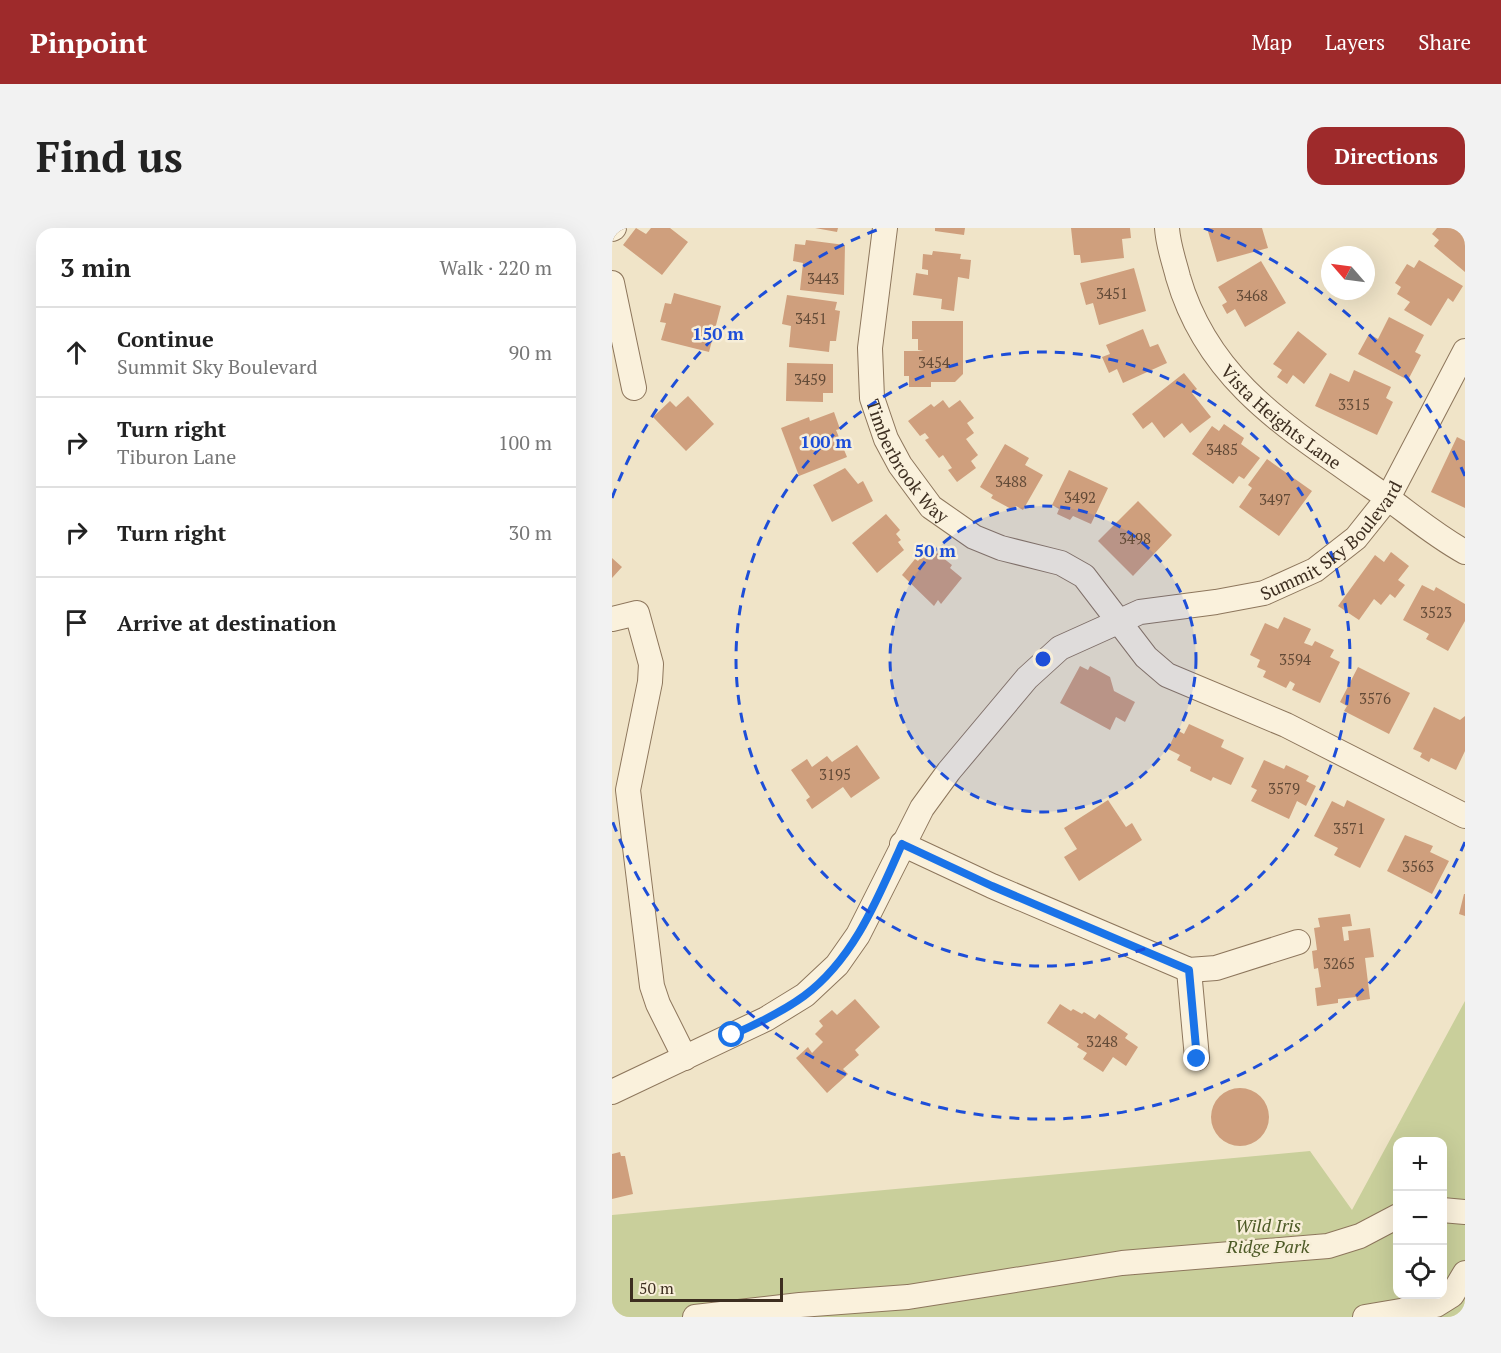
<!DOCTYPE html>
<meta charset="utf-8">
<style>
body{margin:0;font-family:"PT Serif",serif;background:#f2f2f2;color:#222}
.controls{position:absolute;right:18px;bottom:18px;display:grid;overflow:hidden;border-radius:12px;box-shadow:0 6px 24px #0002}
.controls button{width:54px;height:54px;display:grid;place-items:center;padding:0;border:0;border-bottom:2px solid #e0e0e0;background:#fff;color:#222;font:30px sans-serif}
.compass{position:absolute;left:709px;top:18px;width:54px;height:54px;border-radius:50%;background:#fff;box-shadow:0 6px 24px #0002;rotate:298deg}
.scale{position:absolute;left:18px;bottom:15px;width:153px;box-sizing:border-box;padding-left:6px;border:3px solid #3d2e20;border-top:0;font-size:16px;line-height:21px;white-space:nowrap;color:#3d2e20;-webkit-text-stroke:4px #f7eed8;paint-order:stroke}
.stop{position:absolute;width:18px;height:18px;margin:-14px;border:4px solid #1a73e8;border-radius:50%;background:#fff}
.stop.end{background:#1a73e8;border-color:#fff;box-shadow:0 2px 6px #0008}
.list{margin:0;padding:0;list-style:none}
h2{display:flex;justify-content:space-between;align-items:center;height:78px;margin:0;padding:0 24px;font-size:26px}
h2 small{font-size:20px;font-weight:400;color:#767676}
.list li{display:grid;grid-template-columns:39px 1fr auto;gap:18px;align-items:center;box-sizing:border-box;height:90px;padding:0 24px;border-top:2px solid #e0e0e0}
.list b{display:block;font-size:22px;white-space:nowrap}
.list p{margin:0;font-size:20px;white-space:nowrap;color:#767676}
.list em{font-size:20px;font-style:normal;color:#767676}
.icon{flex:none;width:33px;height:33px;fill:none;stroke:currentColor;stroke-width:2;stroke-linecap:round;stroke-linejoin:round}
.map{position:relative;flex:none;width:853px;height:1089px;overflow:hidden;border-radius:18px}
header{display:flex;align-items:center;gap:36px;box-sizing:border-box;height:84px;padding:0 30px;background:#9e2a2b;color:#fff}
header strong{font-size:28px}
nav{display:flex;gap:33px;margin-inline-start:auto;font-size:21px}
.intro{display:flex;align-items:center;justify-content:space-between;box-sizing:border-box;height:144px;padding:0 36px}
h1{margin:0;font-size:42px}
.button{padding:15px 27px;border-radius:18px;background:#9e2a2b;color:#fff;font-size:21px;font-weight:700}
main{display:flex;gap:36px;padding:0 36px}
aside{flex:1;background:#fff;border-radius:18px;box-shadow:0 6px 24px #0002}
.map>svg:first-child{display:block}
</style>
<header>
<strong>Pinpoint</strong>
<nav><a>Map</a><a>Layers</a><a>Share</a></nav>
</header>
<div class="intro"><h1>Find us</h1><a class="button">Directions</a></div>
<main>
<aside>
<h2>3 min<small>Walk · 220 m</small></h2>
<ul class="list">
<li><svg class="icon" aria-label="ahead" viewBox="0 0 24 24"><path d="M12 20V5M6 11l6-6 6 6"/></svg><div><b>Continue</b><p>Summit Sky Boulevard</p></div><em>90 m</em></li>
<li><svg class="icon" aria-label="right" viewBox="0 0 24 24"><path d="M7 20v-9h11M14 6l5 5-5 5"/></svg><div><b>Turn right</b><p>Tiburon Lane</p></div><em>100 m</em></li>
<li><svg class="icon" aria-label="right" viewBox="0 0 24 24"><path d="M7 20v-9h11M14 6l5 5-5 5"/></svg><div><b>Turn right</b></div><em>30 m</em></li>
<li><svg class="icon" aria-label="arrive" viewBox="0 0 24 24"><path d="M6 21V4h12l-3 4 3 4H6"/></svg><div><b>Arrive at destination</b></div></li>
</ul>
</aside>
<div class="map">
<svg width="853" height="1089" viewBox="0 0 853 1089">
<rect width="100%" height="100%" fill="#f0e4c8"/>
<path fill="#c9cf9b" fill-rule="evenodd" d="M 853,773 L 853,1089 L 0,1089 L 0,987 L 698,923 L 740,982 ZM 786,914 L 830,914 L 830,1066 L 786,1066 Z"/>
<path fill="#cf9f7d" d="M 24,0 L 34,6 L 39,0 L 58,0 L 76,14 L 50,47 L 11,17 Z
M 203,0 L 226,0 L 225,4 Z
M 323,0 L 353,0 L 352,7 L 323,3 Z
M 459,0 L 518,0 L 519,10 L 510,11 L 512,30 L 469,35 L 468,27 L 462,27 Z
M 595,0 L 650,0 L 656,20 L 605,34 Z
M 825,0 L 853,0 L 853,44 L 822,18 L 827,12 L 820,6 Z
M 194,12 L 233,17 L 232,67 L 188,62 L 191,35 L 181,33 L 183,16 L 193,17 Z
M 321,23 L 349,26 L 348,31 L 359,32 L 357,51 L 346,49 L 342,83 L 329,81 L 330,71 L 301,67 L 304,45 L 316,47 L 316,42 L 310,41 L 311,26 L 320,27 Z
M 807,32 L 851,58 L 841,74 L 836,70 L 819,98 L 792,82 L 798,74 L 785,66 L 789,59 L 783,55 L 795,36 L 802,40 Z
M 649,33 L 674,75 L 633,99 L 623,81 L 615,86 L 610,77 L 615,74 L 606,59 Z
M 522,40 L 534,83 L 487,97 L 481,75 L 474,77 L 468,55 Z
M 62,65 L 109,78 L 97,124 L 49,112 L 54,95 L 48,94 L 53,75 L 59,76 Z
M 175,67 L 225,74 L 223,82 L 228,83 L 224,113 L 218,113 L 217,124 L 177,119 L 179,98 L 170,96 Z
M 777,89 L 812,107 L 803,124 L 809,127 L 796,152 L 746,126 L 757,106 L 766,111 Z
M 300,93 L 351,93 L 351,146 L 343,154 L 319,154 L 319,159 L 297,159 L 297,148 L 292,148 L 292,123 L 312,123 L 306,122 L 306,111 L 300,111 Z
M 531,101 L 538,119 L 546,116 L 555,135 L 511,155 L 505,141 L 497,145 L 490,129 L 498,126 L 494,117 Z
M 686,103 L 715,126 L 692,156 L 681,147 L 675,156 L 665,149 L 670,142 L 661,136 Z
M 175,135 L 221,136 L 221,165 L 211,165 L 211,174 L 174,173 Z
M 742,142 L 779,159 L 774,170 L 781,174 L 765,207 L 703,178 L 718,145 L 737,154 Z
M 572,145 L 585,161 L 580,165 L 599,189 L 578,205 L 570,195 L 552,210 L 540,194 L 531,201 L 520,186 Z
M 76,168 L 102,196 L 74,223 L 41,189 L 58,173 L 64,179 Z
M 331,172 L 337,180 L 348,172 L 362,190 L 355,195 L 362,205 L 354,211 L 366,227 L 359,233 L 364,240 L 345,254 L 336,242 L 340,240 L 331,227 L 327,230 L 313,212 L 317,210 L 313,205 L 308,208 L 296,193 L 319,176 L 322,179 Z
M 222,184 L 228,201 L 224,202 L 235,229 L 187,248 L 169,200 L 197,189 L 198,193 Z
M 612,196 L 632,210 L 629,216 L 648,230 L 632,251 L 627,248 L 621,256 L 580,226 L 600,198 L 607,203 Z
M 845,209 L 853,213 L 853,280 L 819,264 Z
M 393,216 L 417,230 L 413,237 L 431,247 L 411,282 L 404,278 L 401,282 L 379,270 L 381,267 L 368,259 Z
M 655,231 L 700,263 L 667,308 L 627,279 L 640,260 L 636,257 Z
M 233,240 L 246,256 L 251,253 L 261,273 L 220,294 L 201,257 Z
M 457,242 L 496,260 L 479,296 L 461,288 L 458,292 L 445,286 L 447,281 L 440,277 Z
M 526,273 L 560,307 L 521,348 L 486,313 Z
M 274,286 L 288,302 L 284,306 L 289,312 L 286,314 L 292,322 L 265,345 L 240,315 Z
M 779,324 L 797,338 L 786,352 L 793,357 L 783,370 L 778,366 L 769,377 L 762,371 L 747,392 L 726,378 L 763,327 L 772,334 Z
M 312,325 L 320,332 L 325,325 L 340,337 L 338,340 L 350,350 L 329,376 L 326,372 L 322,378 L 290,347 L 303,331 L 306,333 Z
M 0,330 L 10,339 L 0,350 Z
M 810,357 L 822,363 L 824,359 L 853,376 L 853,393 L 836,423 L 814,411 L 817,406 L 791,392 Z
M 672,389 L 699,401 L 692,415 L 700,418 L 703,413 L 722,422 L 718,429 L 728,434 L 708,475 L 680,462 L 683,456 L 678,453 L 674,460 L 651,449 L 654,443 L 645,439 L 648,432 L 638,427 L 653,395 L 666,401 Z
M 468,438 L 476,442 L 478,438 L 498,449 L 502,463 L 523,474 L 513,494 L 504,489 L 498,502 L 448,475 Z
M 746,439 L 798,465 L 777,506 L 732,483 L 735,478 L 728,474 Z
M 822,479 L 848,492 L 853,488 L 853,523 L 844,542 L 819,530 L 817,534 L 808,529 L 810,525 L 801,521 Z
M 577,496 L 612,512 L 609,519 L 632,530 L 619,557 L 601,549 L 599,553 L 578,543 L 579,539 L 565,532 L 568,527 L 556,521 L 565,502 L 572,506 Z
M 245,517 L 268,550 L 239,570 L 231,559 L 200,581 L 194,572 L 198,569 L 179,542 L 195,531 L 200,539 L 215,528 L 220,534 Z
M 652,532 L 672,541 L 674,537 L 697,548 L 694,553 L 704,558 L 694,578 L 685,573 L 677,591 L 639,573 L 645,562 L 639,559 Z
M 496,572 L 514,599 L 520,595 L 530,612 L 467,653 L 452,629 L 465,621 L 452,600 Z
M 735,572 L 773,591 L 748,640 L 722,627 L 726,620 L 702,608 L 720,573 L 732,579 Z
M 793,607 L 821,618 L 818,624 L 837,633 L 820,666 L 775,643 Z
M 852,666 L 853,666 L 853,688 L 847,686 Z
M 738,686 L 740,698 L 730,699 L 732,713 L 737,712 L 736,703 L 758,700 L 762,729 L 753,730 L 758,771 L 745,773 L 744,769 L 726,771 L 726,775 L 705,778 L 703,760 L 709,759 L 706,740 L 702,741 L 700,723 L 705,722 L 702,700 L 708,699 L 706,690 Z
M 243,771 L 268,799 L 243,822 L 247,827 L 231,841 L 236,846 L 215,865 L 184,830 L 196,819 L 200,825 L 211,814 L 203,806 L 211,798 L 207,793 L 220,782 L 225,787 Z
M 448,776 L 459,783 L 461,781 L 470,786 L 472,784 L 483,791 L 487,786 L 516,806 L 513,810 L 526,819 L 514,838 L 501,829 L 491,844 L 471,831 L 475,825 L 465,819 L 467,816 L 435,795 Z
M599 889a29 29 0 1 1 58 0a29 29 0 1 1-58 0Z
M 8,924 L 9,928 L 13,928 L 21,966 L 0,971 L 0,926 Z"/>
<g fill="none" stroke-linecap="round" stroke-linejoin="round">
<g stroke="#8d765c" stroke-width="26">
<g id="minor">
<path id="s1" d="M 273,0 L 258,120 L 260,170 L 274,211 L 288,237 L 319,279 L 362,309 L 389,320 L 449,335 L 472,348 L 534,429 L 555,447 L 674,497 L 853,588"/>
<path id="s2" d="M 555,0 C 556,17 562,33 566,49 C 596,153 676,200 760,259 C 791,280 820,306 853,324"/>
<path d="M 0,1 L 2,0"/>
<path d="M 0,55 L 22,160"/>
<path d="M 0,391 L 25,385 L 39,436 L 38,454 L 16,562 L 40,758 L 46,776 L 73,830"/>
<path d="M 290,616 L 380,658 L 577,742 L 604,740 L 686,714"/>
<path d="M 577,742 L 585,830"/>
<path id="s3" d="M 0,864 L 154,791 L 193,767 L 225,737 L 246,707 L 310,580 L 337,543 L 415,450 L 448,420 L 528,384 L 604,374 L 652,365 L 703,342 L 744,310 L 776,270 L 853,123"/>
<path d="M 830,982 L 853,984"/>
<path d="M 83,1089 L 188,1077 L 296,1069 L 510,1035 L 716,1018 L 748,1008 L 786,988"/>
<path d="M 753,1089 L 824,1077 L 840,1067 L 853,1045"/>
</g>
</g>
<use href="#minor" stroke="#faf1dc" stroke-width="24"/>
</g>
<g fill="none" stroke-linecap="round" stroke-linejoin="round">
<path stroke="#1a73e8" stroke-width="8" d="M 120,807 C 145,796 170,784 192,768 C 242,731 266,670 290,616 L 380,658 L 577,742 L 585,831"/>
</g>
<circle cx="431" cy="431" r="153" fill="#1d4ed8" fill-opacity=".12"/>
<g fill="none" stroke="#1d4ed8" stroke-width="3" stroke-dasharray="10 8">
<circle cx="431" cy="431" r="153"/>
<circle cx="431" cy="431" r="307"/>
<path d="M853 614A460 460 0 0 1 0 592M0 270A460 460 0 0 1 270 0M592 0A460 460 0 0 1 853 248"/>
</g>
<g text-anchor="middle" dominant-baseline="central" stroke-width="5" stroke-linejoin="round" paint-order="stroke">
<g font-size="15" fill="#624a37">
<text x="211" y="50">3443</text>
<text x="500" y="65">3451</text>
<text x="640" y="67">3468</text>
<text x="199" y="90">3451</text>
<text x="322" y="134">3454</text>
<text x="198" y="151">3459</text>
<text x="742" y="176">3315</text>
<text x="610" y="221">3485</text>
<text x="399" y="253">3488</text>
<text x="468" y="269">3492</text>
<text x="663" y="271">3497</text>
<text x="523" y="310">3498</text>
<text x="824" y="384">3523</text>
<text x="683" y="431">3594</text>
<text x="763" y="470">3576</text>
<text x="223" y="546">3195</text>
<text x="672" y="560">3579</text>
<text x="737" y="600">3571</text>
<text x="806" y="638">3563</text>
<text x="727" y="735">3265</text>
<text x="490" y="813">3248</text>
</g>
<g font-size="18" fill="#3d2e20" stroke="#f7eed8">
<text stroke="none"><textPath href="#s2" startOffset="228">Vista Heights Lane</textPath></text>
<text stroke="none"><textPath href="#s1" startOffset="244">Timberbrook Way</textPath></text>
<text stroke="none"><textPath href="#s3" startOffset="951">Summit Sky Boulevard</textPath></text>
</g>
<g font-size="18" font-style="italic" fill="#4d5a26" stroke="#f7eed8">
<text x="656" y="997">Wild Iris<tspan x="656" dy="21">Ridge Park</tspan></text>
</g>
</g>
<circle cx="431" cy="431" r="9" fill="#1d4ed8" stroke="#f7eed8" stroke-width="3"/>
<g font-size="18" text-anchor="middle" font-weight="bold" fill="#1d4ed8" stroke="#f7eed8" stroke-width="5" stroke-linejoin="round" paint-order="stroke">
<text x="106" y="112">150 m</text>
<text x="214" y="220">100 m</text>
<text x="323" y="329">50 m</text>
</g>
</svg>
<div class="controls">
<button>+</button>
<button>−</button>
<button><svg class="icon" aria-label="locate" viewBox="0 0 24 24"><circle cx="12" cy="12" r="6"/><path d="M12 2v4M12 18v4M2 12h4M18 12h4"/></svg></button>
</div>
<svg class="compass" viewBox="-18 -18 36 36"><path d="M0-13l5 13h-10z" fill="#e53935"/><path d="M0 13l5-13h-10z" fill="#767676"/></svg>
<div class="scale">50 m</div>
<div class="stop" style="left:120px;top:807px"></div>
<div class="stop end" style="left:585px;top:831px"></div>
</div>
</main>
